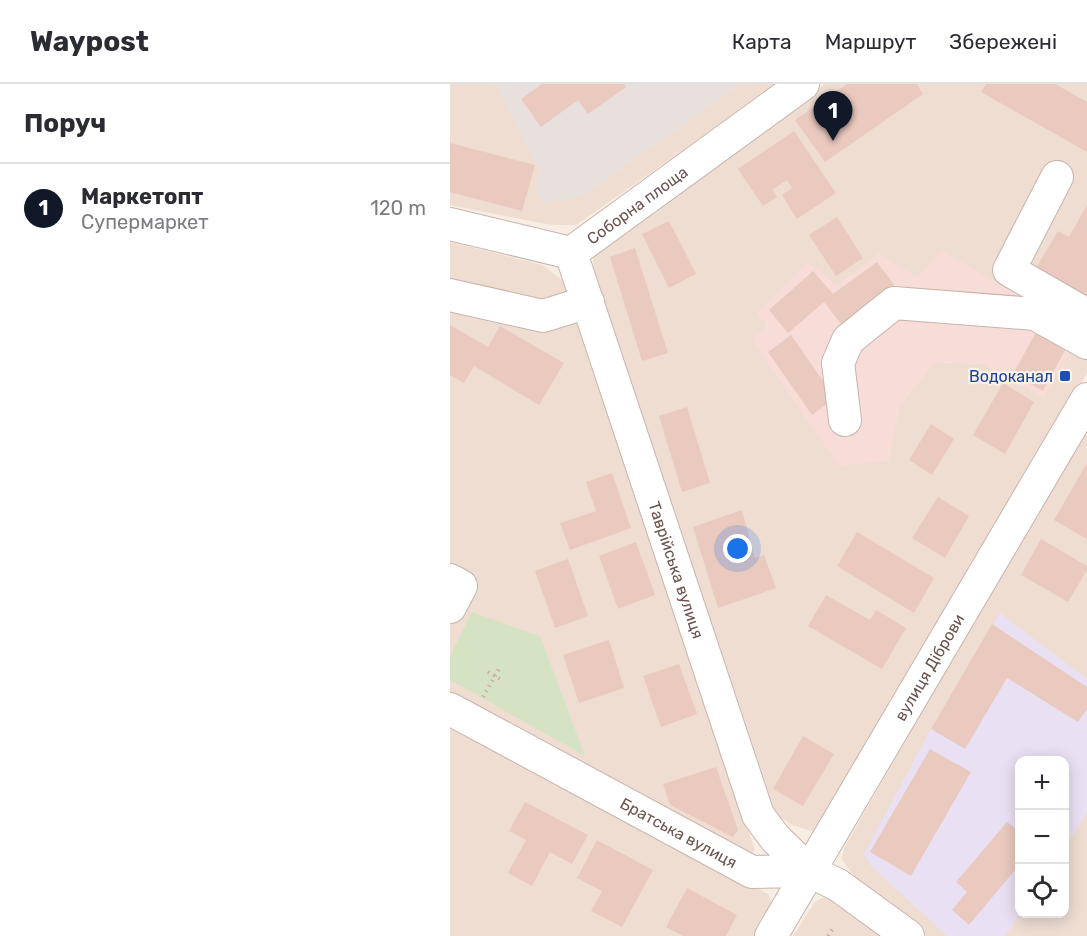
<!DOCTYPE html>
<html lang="uk">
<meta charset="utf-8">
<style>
body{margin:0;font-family:Rubik,sans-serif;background:#f7f7f7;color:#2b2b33}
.controls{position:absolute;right:18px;bottom:18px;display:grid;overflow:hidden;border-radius:12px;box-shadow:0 3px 15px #0003}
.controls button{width:54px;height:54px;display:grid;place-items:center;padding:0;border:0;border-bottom:2px solid #e1e1e2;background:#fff;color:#2b2b33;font:30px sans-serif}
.you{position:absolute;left:288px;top:465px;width:21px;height:21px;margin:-15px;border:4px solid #fff;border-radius:50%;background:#1a73e8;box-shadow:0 0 0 9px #1a73e833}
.badge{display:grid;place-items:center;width:39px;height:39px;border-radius:50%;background:#111827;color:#fff;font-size:20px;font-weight:700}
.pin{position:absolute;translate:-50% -50px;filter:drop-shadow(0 2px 3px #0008)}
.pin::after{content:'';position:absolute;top:32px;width:21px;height:18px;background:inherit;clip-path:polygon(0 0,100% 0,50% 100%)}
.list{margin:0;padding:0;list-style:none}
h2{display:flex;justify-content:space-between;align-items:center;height:78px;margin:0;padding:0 24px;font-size:26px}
h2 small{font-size:20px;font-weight:400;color:#7c7c81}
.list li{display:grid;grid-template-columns:39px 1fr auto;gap:18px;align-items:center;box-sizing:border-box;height:90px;padding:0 24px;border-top:2px solid #e1e1e2}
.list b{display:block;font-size:22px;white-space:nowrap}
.list p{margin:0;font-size:20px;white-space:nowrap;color:#7c7c81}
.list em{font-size:20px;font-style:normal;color:#7c7c81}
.icon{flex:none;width:33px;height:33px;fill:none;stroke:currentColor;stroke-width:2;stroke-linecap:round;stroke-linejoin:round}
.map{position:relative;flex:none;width:637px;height:852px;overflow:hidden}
header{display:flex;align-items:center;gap:36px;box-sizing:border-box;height:84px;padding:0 30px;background:#fff;border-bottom:2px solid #e1e1e2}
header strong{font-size:28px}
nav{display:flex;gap:33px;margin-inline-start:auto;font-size:21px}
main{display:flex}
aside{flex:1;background:#fff}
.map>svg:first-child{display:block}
</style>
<header>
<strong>Waypost</strong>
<nav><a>Карта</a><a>Маршрут</a><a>Збережені</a></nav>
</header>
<main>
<aside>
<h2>Поруч<small></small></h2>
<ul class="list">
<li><span class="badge">1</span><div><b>Маркетопт</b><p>Супермаркет</p></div><em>120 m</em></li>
</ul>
</aside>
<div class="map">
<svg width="637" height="852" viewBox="0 0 637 852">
<rect width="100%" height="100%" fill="#f8ede3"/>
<path fill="#efddd2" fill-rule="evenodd" d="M 0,0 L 46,0 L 90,88 L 85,106 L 132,112 L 290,0 L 328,0 L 126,141 L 101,141 L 0,121 Z
M 375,0 L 637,0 L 637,289 L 372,741 L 362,747 L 342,741 L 321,726 L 146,204 L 143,176 L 151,156 ZM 429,170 L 467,194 L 594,313 L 534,280 L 485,278 L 449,322 L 438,377 L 303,256 L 317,242 L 387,202 Z
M 0,158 L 92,181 L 115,198 L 305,766 L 300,772 L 0,615 Z
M 637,342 L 637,852 L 476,852 L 404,792 L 392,776 L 394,764 ZM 570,676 L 614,676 L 614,830 L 570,830 Z
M 0,643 L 297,798 L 319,811 L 322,823 L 310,852 L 0,852 Z
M 380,813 L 441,852 L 343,852 L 365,818 L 372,814 Z"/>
<path fill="#f7dcd8" d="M 491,166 L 632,248 L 594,313 L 534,280 L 485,278 L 449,322 L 438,377 L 389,382 L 302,256 L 317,242 L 307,229 L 358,178 L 387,202 L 429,170 L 467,194 Z"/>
<path fill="#e8e0dd" d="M 46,0 L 290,0 L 132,112 L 94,119 L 85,106 L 90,88 Z"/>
<path fill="#eae0f4" d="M 550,529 L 637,595 L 637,729 L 615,763 L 614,676 L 570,676 L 570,830 L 555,852 L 497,852 L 421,782 L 414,770 L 481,645 Z"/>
<path fill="#d5e3c4" d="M 22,528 L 90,552 L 135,672 L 0,596 L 0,572 Z"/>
<path fill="#eac9be" d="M 92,0 L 174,0 L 176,3 L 138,30 L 128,16 L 91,43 L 71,15 Z
M 397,0 L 467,0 L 473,10 L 375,78 L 345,36 Z
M 536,0 L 605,0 L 637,18 L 637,68 L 531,8 Z
M 344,47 L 386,109 L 347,135 L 332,111 L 342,104 L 337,96 L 322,106 L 327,113 L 313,122 L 288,85 Z
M 0,59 L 85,81 L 72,127 L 0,108 Z
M 637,121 L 637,213 L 586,184 L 608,147 L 619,153 Z
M 387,133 L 413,174 L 386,192 L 359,151 Z
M 219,137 L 246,190 L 219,204 L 192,150 Z
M 185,164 L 218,269 L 192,277 L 160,173 Z
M 427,178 L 444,201 L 392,241 L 374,218 L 338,249 L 319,226 L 363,187 L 383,210 Z
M 0,241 L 38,263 L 50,242 L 114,279 L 89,321 L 24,282 L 14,299 L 0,291 Z
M 590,241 L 620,257 L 593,307 L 563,290 Z
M 341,251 L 385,314 L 362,331 L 318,268 Z
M 553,299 L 584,318 L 555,370 L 523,351 Z
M 237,323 L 260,399 L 232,408 L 209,332 Z
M 481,340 L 504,355 L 482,391 L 459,376 Z
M 637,379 L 637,455 L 604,436 Z
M 162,389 L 181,444 L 120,466 L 110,439 L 146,427 L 136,398 Z
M 488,413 L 519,432 L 495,474 L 462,454 Z
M 292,426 L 305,474 L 314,471 L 326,504 L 268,524 L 243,443 Z
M 407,448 L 484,494 L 464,529 L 387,482 Z
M 591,455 L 637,482 L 637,486 L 618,518 L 571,491 Z
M 186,458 L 205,511 L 168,525 L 149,472 Z
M 118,475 L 138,532 L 105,544 L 85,487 Z
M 376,511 L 420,536 L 426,526 L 456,544 L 432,585 L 358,542 Z
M 542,540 L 637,603 L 637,625 L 628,638 L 557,594 L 515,665 L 481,645 Z
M 159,556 L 174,604 L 129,619 L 113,571 Z
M 229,580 L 247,630 L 211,643 L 193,592 Z
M 353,652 L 384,670 L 353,722 L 323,705 Z
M 480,665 L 521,688 L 461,792 L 420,768 Z
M 266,683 L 288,746 L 283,753 L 220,721 L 213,700 Z
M 75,718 L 138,751 L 122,780 L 100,768 L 82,802 L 58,789 L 76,756 L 59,747 Z
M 557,738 L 570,748 L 570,780 L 519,841 L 502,826 L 517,808 L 506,798 Z
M 147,756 L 203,786 L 172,843 L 141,827 L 152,807 L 127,794 Z
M 237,804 L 287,831 L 276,852 L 233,852 L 216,843 Z"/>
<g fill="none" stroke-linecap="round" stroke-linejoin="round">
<g stroke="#c7b4ac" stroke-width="34">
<g id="minor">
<path d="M 607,93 L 559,186 L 637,231"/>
<path id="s1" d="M 0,140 L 121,169 L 353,0"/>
<path id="s2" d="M 121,169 L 308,731 L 325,754 L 359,787"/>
<path d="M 0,211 L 93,232 L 138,218"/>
<path d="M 395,336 L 388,279 L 398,256 L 444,219 L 585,230 L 637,259"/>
<path d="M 0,496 L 11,502 L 0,523"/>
<path id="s3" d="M 0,625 L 302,788 L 359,787 L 388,801 L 458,852"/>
<path id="s4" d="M 321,852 L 637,315"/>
</g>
</g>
<path stroke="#ceaca2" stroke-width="4" stroke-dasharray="1.5 4.5" stroke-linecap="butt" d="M 38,588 L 52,596
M 33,613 L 50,583
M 378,852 L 383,844"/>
<use href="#minor" stroke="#fff" stroke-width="32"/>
</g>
<rect fill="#1a4fb4" stroke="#fcf1e8" stroke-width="2" x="609" y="286" width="12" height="12" rx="3"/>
<g text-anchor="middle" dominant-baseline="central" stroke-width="4.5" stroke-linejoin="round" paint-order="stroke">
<g font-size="16" fill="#6c534d" stroke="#fcf1e8">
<text stroke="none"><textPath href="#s1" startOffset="206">Соборна площа</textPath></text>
<text stroke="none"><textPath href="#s2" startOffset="334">Таврійська вулиця</textPath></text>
<text stroke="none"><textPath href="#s4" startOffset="312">вулиця Діброви</textPath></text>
<text stroke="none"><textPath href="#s3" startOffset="260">Братська вулиця</textPath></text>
</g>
<g font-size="16" fill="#164399" stroke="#fcf1e8" text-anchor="end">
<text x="603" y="292">Водоканал</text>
</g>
</g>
</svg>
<div class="controls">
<button>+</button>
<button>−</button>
<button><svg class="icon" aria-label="locate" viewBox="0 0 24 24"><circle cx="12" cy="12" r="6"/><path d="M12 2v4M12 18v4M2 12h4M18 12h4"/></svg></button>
</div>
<div class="you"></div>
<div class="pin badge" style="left:383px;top:57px">1</div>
</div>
</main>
